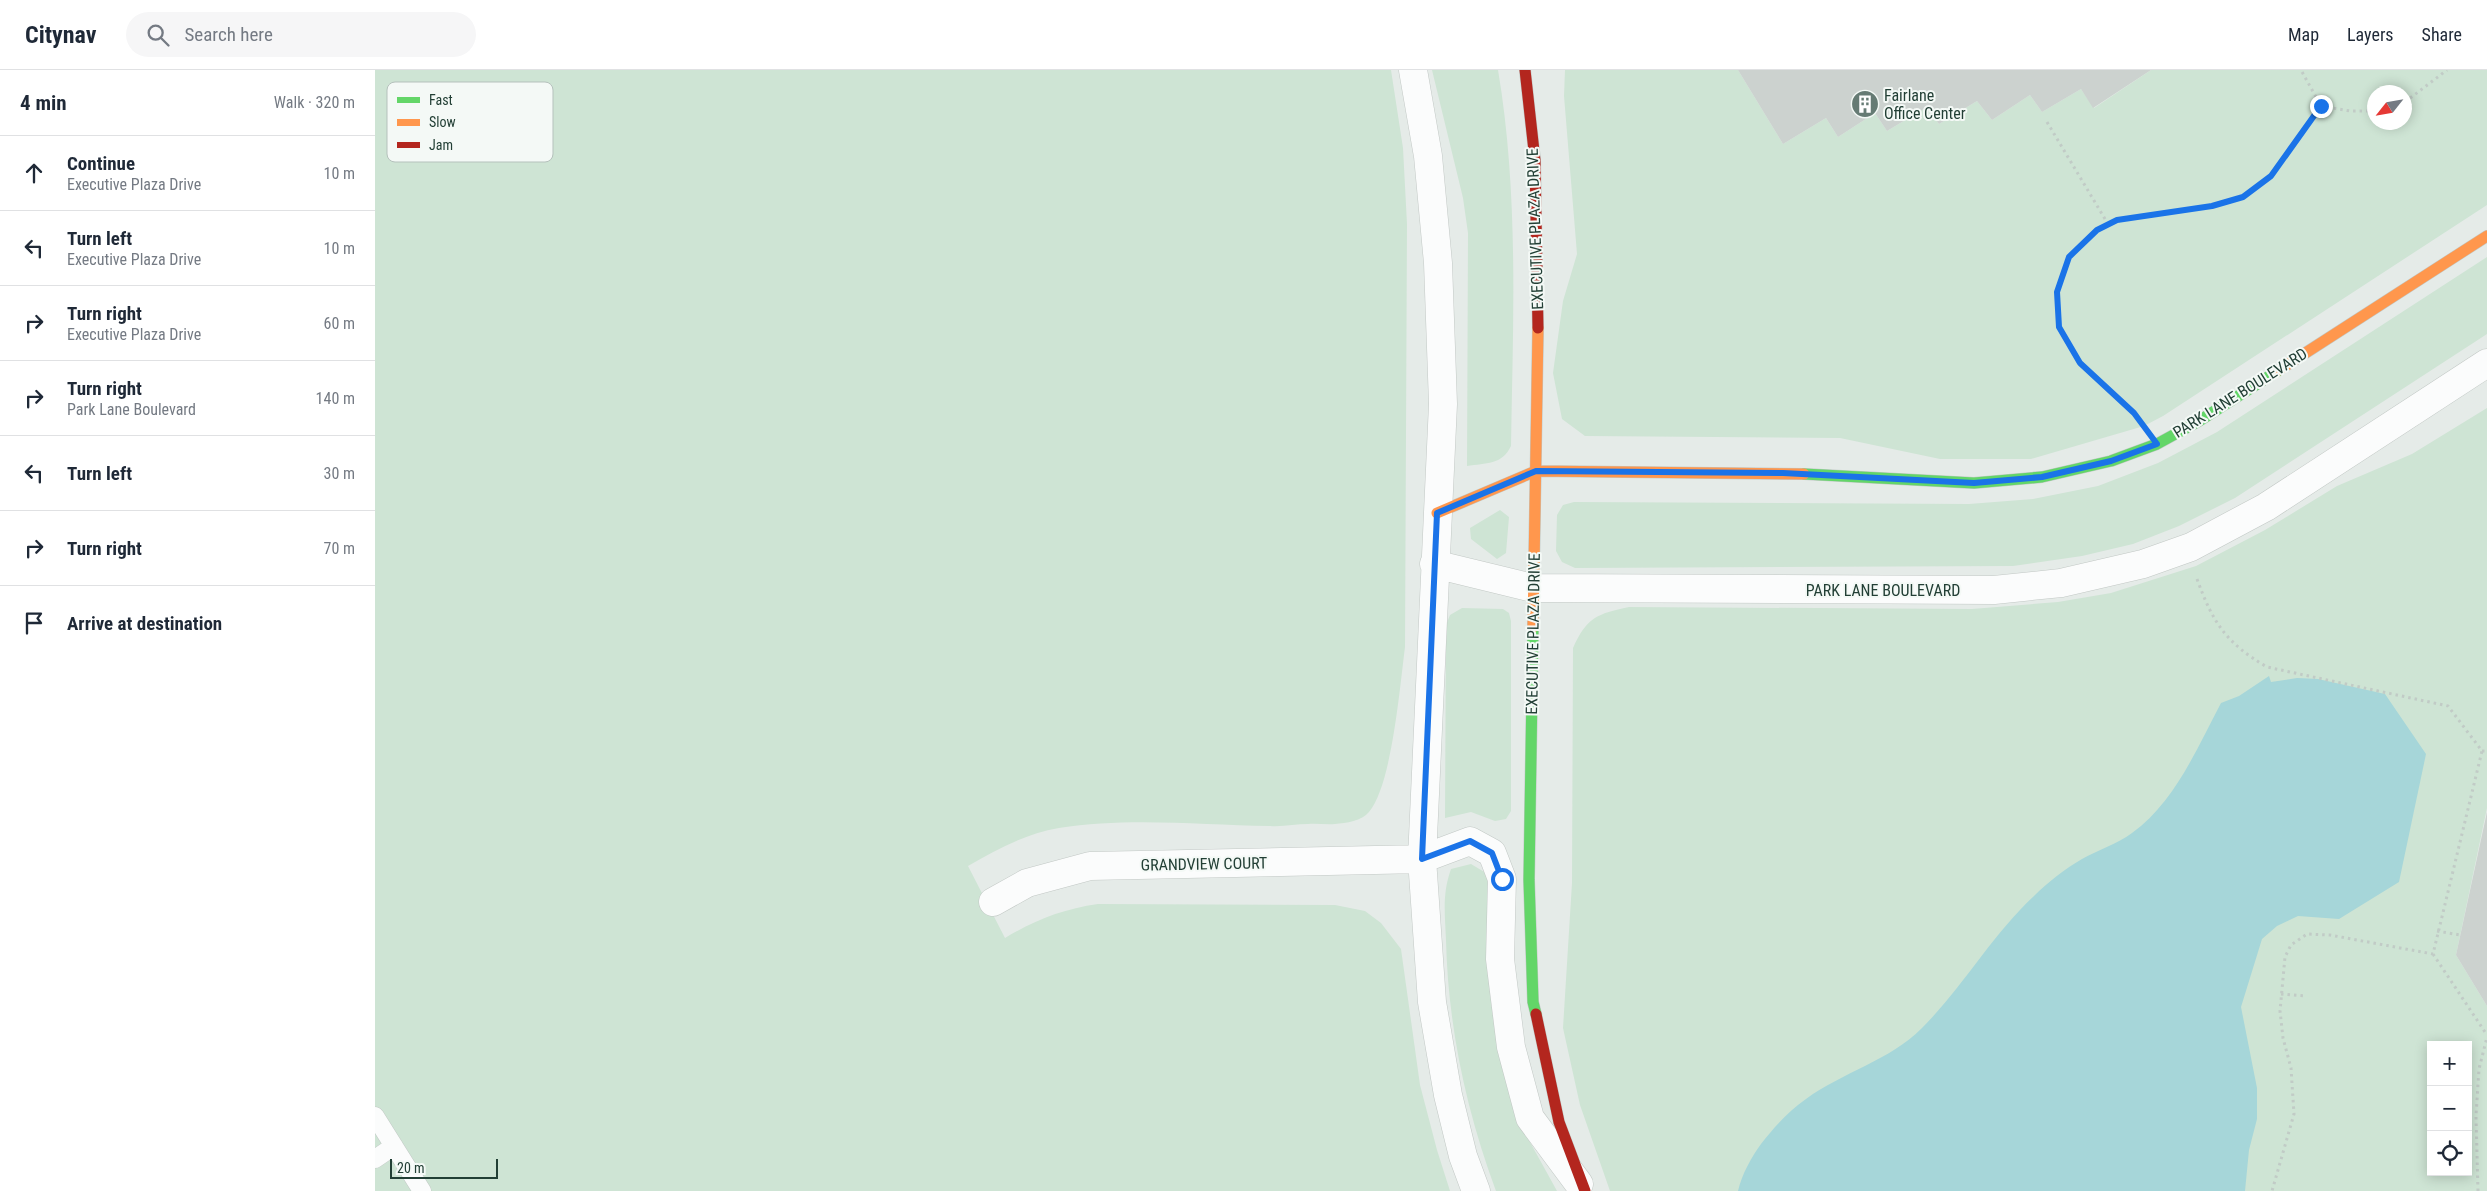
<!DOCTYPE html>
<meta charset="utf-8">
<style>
body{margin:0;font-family:"Roboto Condensed",sans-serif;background:#f6f6f7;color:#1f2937}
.controls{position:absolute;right:15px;bottom:15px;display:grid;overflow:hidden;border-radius:0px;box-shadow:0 2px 12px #0003}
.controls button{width:45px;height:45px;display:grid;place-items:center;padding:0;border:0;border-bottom:1px solid #e0e1e3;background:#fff;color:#1f2937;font:25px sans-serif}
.compass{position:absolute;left:1992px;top:15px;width:45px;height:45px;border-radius:50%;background:#fff;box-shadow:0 2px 12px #0003;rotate:239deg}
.scale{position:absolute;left:15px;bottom:12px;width:108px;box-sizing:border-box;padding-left:5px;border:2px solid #223f35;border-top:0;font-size:14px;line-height:18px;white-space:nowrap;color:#223f35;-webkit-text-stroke:4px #f4f9f6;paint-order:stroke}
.stop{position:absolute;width:15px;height:15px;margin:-11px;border:4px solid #1a73e8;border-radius:50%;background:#fff}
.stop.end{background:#1a73e8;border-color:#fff;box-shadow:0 1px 5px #0008}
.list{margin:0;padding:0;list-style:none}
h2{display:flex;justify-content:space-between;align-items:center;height:65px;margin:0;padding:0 20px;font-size:21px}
h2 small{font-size:16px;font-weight:400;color:#747a83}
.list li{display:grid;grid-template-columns:32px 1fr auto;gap:15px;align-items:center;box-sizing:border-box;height:75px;padding:0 20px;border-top:1px solid #e0e1e3}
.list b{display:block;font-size:19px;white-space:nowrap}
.list p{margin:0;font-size:16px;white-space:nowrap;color:#747a83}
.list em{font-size:16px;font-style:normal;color:#747a83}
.icon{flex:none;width:28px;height:28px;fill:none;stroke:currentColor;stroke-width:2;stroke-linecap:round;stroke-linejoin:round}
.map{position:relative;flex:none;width:2112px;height:1121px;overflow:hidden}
header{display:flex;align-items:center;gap:30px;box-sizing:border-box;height:70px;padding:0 25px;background:#fff;border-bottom:1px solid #e0e1e3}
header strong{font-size:24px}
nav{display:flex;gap:28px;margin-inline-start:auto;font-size:18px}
.search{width:350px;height:45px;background:#f6f6f7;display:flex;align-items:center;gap:12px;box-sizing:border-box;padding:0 18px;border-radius:28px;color:#747a83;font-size:19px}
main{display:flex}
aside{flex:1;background:#fff}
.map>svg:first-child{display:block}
</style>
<header>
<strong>Citynav</strong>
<div class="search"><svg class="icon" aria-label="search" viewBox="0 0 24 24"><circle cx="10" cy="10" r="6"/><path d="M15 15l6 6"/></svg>Search here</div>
<nav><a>Map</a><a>Layers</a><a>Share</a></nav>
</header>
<main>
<aside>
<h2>4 min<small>Walk · 320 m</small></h2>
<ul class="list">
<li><svg class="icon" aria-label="ahead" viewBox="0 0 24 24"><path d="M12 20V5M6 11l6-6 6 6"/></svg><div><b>Continue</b><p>Executive Plaza Drive</p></div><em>10 m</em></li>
<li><svg class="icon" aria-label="left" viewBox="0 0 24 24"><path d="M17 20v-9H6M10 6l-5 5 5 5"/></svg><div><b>Turn left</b><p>Executive Plaza Drive</p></div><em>10 m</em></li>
<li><svg class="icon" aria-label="right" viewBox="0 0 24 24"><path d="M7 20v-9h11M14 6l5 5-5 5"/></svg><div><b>Turn right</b><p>Executive Plaza Drive</p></div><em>60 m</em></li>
<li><svg class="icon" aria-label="right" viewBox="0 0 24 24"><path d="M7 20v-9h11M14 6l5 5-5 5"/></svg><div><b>Turn right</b><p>Park Lane Boulevard</p></div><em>140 m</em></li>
<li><svg class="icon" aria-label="left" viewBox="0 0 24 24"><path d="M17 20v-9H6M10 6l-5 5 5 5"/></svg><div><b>Turn left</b></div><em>30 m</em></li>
<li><svg class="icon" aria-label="right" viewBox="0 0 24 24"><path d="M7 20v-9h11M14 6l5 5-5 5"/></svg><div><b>Turn right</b></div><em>70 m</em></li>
<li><svg class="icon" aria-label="arrive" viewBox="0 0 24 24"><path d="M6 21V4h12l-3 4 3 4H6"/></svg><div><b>Arrive at destination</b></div></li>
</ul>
</aside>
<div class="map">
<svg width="2112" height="1121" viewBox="0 0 2112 1121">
<rect width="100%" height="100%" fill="#e5ebe8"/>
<path fill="#cee4d4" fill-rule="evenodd" d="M 0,0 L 1016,0 L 1028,78 L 1032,154 L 1030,577 C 1025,615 1017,715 994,742 C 987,751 971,753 960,754 C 951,755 942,753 933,754 C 921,754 908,757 895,756 C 826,755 753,747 684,758 C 650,764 622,779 593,796 L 630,868 C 660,850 688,839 723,834 L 960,835 L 990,841 L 1006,853 L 1026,879 L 1045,1015 L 1062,1080 L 1075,1121 L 0,1121 Z
M 1057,0 L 1123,0 C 1144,124 1138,251 1136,376 C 1127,395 1111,393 1092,396 L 1093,163 L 1088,128 Z
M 1190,0 L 1363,0 L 1408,74 L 1451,48 L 1463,67 L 1500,43 L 1512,61 L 1552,37 L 1564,54 L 1602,31 L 1617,50 L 1655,25 L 1667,42 L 1706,19 L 1719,38 L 1776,0 L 2112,0 L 2112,135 L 1788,346 L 1769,356 L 1656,389 L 1565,389 L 1465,368 L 1210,366 L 1187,349 L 1178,303 L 1188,231 L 1202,184 L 1189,26 ZM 2000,22 L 2030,22 L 2030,52 L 2000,52 Z
M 2112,187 L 2112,264 L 1860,428 L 1804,456 L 1758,474 L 1707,486 L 1638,496 L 1200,498 L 1187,492 L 1181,481 L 1182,445 L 1188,435 L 1199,432 L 1594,434 L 1658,429 L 1723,416 L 1783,393 L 1842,362 Z
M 2112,338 L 2112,738 L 2081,885 L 2112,936 L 2112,1121 L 1235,1121 L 1205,1035 L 1188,958 L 1197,813 L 1198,578 C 1212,547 1222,544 1254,537 L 1597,539 L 1683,532 L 1736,523 L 1821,496 L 1890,460 L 1962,416 L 2037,384 ZM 2056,975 L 2093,975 L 2093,1102 L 2056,1102 Z
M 1125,440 L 1134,447 L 1131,483 L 1122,489 L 1096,469 L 1095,458 Z
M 1087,538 L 1128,539 L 1134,543 L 1136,551 L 1136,741 L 1131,749 L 1120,751 L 1096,742 L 1070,748 L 1071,555 L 1075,545 Z
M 1096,794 L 1111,803 L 1115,825 L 1145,1054 L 1182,1121 L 1121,1121 C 1091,1040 1073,956 1071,870 C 1070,844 1067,824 1076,799 Z"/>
<path fill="#a6d6d9" d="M 1894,606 L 1896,612 L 1922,608 L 1943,609 L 2010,624 L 2051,684 L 2024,812 L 1964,849 L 1923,846 L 1902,856 L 1887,869 L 1866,937 L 1882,1018 L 1882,1049 L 1874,1080 L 1870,1121 L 1363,1121 C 1367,1104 1376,1088 1386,1074 C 1399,1057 1414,1041 1431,1029 C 1468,1002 1514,991 1547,958 C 1588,917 1617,865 1659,826 C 1672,813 1691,798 1707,789 C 1723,780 1742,774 1757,763 C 1800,732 1822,678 1846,633 L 1864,626 Z"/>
<path fill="#ccd2cf" d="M 1363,0 L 1776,0 L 1718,38 L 1706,19 L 1667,42 L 1655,25 L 1617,50 L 1602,31 L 1564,54 L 1552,37 L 1512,61 L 1500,43 L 1463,67 L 1451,48 L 1408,74 Z
M 2112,742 L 2112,936 L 2081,885 Z"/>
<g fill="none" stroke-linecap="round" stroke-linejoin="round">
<g stroke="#c2c8c5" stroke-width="19">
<path id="lane" d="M 0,1046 L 47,1121
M 0,1089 L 19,1076"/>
</g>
<g stroke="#c2c8c5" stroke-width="29">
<path id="street" d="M 1038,0 L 1053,86 L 1063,193 L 1068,334 L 1047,789 L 1057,932 L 1073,1025 L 1088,1086 L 1101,1121
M 1059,494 L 1158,518 L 1619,520 L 1686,513 L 1768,494 L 1816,477 L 1891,437 L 2112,293
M 618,832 L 652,813 L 715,796 L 1047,789 L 1095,771 L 1117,783 L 1127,809 L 1125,889 L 1136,977 L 1155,1048 L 1204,1114"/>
</g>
<g stroke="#c1c8c5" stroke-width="12">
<path id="fast" d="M 1429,404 L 1599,413 L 1667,407 L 1736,391 L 1782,374 L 1824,351 L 1904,300
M 1158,557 L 1154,810 L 1158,932 L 1161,944"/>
</g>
<g stroke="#c1c8c5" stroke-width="12">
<path id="slow" d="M 1904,300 L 2112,166
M 1062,443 L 1161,401 L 1429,404
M 1158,557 L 1163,258"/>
</g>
<g stroke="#c1c8c5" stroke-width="12">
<path id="jam" d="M 1150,0 L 1160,90 L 1163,258
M 1161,944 L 1184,1052 L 1210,1121"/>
</g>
<path stroke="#c1cbc6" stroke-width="3" stroke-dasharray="2.5 4" stroke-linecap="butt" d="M 2030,32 L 2072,0
M 1946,36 L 1975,41 L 2000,41
M 1672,52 L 1733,154
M 1762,347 L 1705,293 L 1684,257 L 1682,222 L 1693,187 L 1722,160 L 1742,150 L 1837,135 L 1868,127 L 1896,106 L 1946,36 L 1926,0
M 1822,509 C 1838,553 1851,573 1892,597 L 2073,636 L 2107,681 L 2058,884 L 1955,865 L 1932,864 L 1916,875 L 1910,887 L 1905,941 L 1908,968 L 1916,998 L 1919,1044 L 1897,1121
M 2107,681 L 2112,681
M 2062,861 L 2085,865
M 2058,884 L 2112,965
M 1906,924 L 1930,926
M 2103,1121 L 2101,1046 L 2104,999 L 2112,967"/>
<use href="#lane" stroke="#fbfcfc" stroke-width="18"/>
<use href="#street" stroke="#fbfcfc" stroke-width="28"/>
<use href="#fast" stroke="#63d668" stroke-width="11"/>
<use href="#slow" stroke="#ff974d" stroke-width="11"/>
<use href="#jam" stroke="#b3261e" stroke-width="11"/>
</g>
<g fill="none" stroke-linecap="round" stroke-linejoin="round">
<path stroke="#1a73e8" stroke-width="6" d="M 1127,809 L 1117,783 L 1095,771 L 1047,789 L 1062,443 L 1161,401 L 1408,403 L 1599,413 L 1667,407 L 1736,391 L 1782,374 L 1759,343 L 1705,293 L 1684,257 L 1682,222 L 1694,187 L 1722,160 L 1742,150 L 1837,136 L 1868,127 L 1896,106 L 1946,36"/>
</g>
<defs>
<g id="building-disc" transform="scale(1.4375)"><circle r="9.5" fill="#667b74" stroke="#f4f9f6"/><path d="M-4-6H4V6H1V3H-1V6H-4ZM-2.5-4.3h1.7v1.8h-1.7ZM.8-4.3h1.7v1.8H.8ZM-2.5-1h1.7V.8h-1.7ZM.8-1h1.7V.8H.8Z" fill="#fff"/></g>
</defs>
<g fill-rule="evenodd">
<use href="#building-disc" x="1490" y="34"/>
</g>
<g text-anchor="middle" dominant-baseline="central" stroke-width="4" stroke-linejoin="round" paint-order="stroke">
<g font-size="16" fill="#223f35" stroke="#f4f9f6" text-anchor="start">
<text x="1509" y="25">Fairlane<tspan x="1509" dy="18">Office Center</tspan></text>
</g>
<g font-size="16" fill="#223f35" stroke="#f4f9f6">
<text transform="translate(1160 159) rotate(-92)">EXECUTIVE PLAZA DRIVE</text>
<text transform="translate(1865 323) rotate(-32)">PARK LANE BOULEVARD</text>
<text x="1508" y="520">PARK LANE BOULEVARD</text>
<text transform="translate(1158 564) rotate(-89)">EXECUTIVE PLAZA DRIVE</text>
<text transform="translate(829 794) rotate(-1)">GRANDVIEW COURT</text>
</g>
</g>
<rect x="12" y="12" width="166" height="80" rx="8" fill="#f4f9f6" stroke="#b5c1bc" stroke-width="1"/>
<rect x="22" y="27" width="23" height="6" fill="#63d668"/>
<rect x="22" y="49" width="23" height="7" fill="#ff974d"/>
<rect x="22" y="72" width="23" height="6" fill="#b3261e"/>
<g font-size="14" fill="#223f35">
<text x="54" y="35">Fast</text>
<text x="54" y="57">Slow</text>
<text x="54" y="80">Jam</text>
</g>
</svg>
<div class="controls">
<button>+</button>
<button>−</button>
<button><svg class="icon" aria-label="locate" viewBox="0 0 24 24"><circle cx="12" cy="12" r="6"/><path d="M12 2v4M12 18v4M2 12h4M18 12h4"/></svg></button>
</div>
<svg class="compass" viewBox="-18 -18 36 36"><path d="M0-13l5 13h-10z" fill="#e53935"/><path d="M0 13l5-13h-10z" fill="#747a83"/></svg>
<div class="scale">20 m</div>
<div class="stop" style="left:1127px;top:809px"></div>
<div class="stop end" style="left:1946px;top:36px"></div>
</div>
</main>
